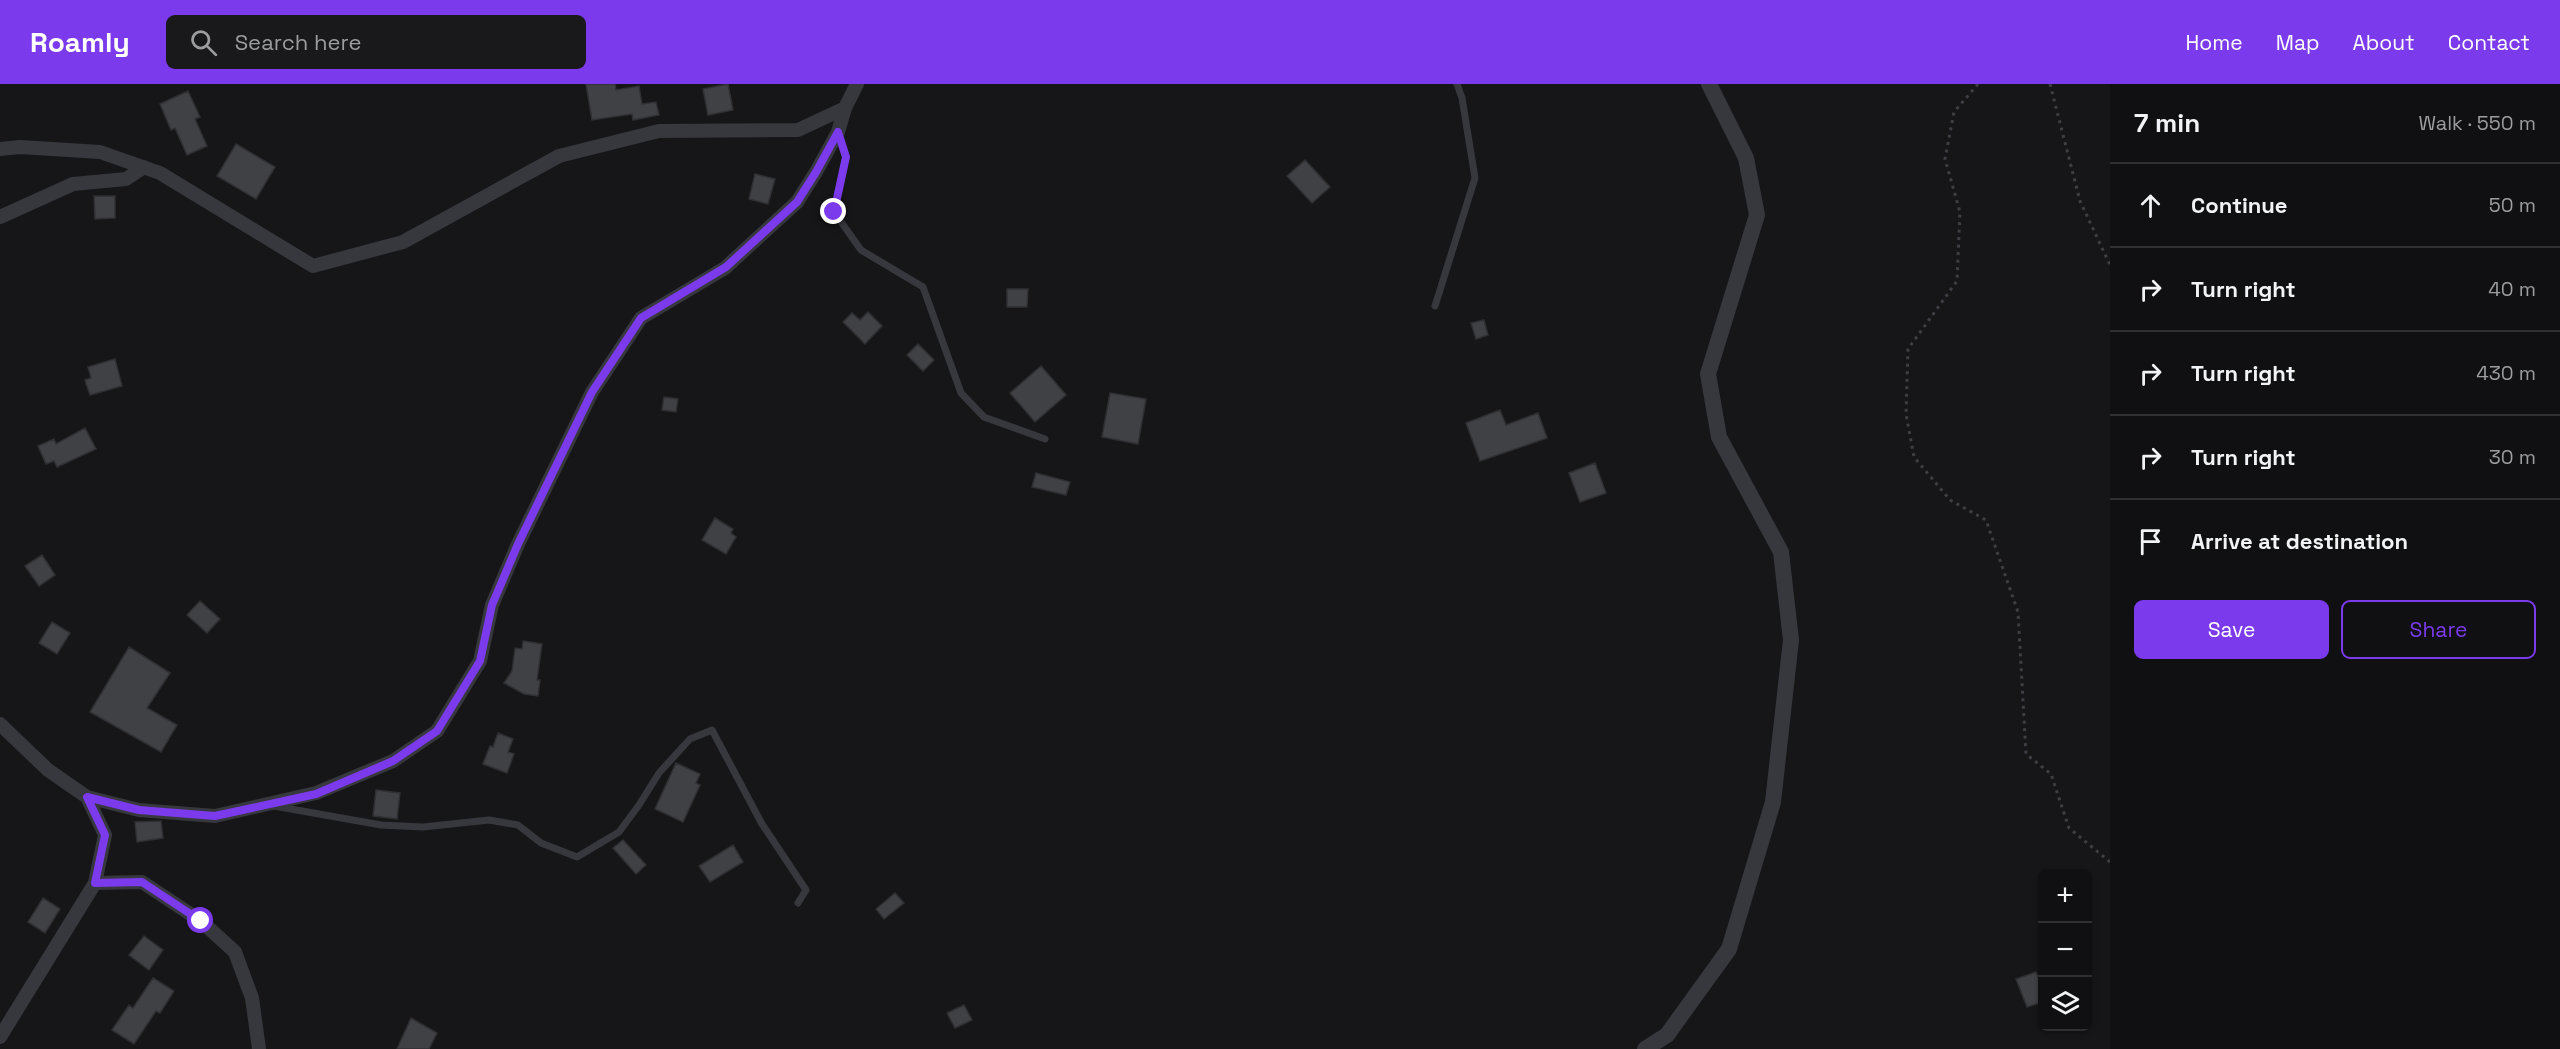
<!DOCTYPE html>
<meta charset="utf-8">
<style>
body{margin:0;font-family:"Space Grotesk",sans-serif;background:#19191b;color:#f1f3f6}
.controls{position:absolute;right:18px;bottom:18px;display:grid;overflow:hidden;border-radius:9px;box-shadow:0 2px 4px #0004}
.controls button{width:54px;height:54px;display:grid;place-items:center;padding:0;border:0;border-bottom:2px solid #303032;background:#101012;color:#f1f3f6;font:30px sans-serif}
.stop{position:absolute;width:18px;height:18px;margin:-14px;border:4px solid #7c3aed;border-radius:50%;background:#fff}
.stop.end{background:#7c3aed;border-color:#fff;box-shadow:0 2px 6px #0008}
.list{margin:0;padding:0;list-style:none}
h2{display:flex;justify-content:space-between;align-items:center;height:78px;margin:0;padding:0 24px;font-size:26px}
h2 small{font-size:20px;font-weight:400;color:#9c9d9f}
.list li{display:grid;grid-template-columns:39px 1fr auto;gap:18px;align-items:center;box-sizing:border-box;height:84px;padding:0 24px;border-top:2px solid #303032}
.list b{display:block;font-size:22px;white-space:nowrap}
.list em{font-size:20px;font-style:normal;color:#9c9d9f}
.actions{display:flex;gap:12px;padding:18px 24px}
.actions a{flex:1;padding:14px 0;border:2px solid #7c3aed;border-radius:9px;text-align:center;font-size:21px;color:#7c3aed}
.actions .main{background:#7c3aed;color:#fff}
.icon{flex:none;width:33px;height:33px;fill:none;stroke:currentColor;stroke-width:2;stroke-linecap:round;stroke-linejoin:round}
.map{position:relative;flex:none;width:2110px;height:965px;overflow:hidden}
header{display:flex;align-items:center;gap:36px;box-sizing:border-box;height:84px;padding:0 30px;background:#7c3aed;color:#fff}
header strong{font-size:28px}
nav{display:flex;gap:33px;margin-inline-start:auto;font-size:21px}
.search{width:420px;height:54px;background:#19191b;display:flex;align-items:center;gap:15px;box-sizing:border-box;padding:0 21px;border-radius:9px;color:#9c9d9f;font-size:22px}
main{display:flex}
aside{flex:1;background:#101012}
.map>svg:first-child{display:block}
</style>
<header>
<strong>Roamly</strong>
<div class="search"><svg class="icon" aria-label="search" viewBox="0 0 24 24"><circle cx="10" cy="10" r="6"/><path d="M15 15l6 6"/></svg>Search here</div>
<nav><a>Home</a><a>Map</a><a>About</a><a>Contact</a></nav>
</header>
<main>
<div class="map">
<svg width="2110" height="965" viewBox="0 0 2110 965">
<rect width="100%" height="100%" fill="#161618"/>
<path fill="#404145" stroke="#303034" stroke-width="1.5" d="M 586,0 L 615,0 L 616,6 L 639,2 L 642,20 L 656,18 L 659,31 L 633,36 L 632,30 L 592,36 Z
M 728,0 L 733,26 L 708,31 L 703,5 Z
M 188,7 L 200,33 L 195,35 L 207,62 L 187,71 L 175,44 L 171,46 L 160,20 Z
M 236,60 L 275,83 L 256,115 L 217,92 Z
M 1305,76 L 1330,103 L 1312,119 L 1287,92 Z
M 755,90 L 775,95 L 768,120 L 749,115 Z
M 94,112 L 115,112 L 115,134 L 95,135 Z
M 1007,205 L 1028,205 L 1027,223 L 1007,223 Z
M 868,228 L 882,242 L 865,260 L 843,238 L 852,229 L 860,236 Z
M 1484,236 L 1488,251 L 1476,255 L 1471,239 Z
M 918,260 L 934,276 L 923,287 L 907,271 Z
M 115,275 L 122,302 L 90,311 L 85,296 L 91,294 L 88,283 Z
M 1041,282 L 1066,311 L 1035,338 L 1010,309 Z
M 1110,309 L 1146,315 L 1138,360 L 1102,353 Z
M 664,313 L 678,315 L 676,328 L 662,326 Z
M 1500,326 L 1506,341 L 1538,329 L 1547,354 L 1480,377 L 1466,339 Z
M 85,344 L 96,365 L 57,383 L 54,377 L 46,380 L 38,362 L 54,355 L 56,360 Z
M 1595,379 L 1606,409 L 1580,418 L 1569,389 Z
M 1036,389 L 1070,398 L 1066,411 L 1032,403 Z
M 715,434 L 733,445 L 731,449 L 736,453 L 726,470 L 702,456 Z
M 42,471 L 55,491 L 39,502 L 25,482 Z
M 200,517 L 220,535 L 207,549 L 187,531 Z
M 52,538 L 70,549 L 57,570 L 39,559 Z
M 523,557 L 542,560 L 537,596 L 540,596 L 538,612 L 524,610 L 504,599 L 512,587 L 515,564 L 522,565 Z
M 129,563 L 170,589 L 147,624 L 177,641 L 161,668 L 90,628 Z
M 498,649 L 513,655 L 508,668 L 514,670 L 507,689 L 483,680 L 490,662 L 493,663 Z
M 676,679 L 700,690 L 696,699 L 700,701 L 683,738 L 655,725 Z
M 376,706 L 400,709 L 397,735 L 373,732 Z
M 161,737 L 163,754 L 137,758 L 135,738 Z
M 623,756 L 646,781 L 636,790 L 613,764 Z
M 733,761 L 743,778 L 710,798 L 699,782 Z
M 895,809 L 904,819 L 884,835 L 876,825 Z
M 43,814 L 60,825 L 45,849 L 28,838 Z
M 144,852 L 163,866 L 149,886 L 129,871 Z
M 2036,888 L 2043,906 L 2043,918 L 2027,923 L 2016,895 Z
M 153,894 L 174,907 L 160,929 L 156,927 L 134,960 L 112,946 L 129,921 L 133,924 Z
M 964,921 L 972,936 L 955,944 L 947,929 Z
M 411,934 L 437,949 L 429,965 L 397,965 Z"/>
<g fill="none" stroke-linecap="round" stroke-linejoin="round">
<path stroke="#3d3f44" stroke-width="3" stroke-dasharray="3 4.5" stroke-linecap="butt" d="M 1978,0 L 1954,28 L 1945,75 L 1960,128 L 1957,197 L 1908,265 L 1906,330 L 1914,373 L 1950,416 L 1986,436 L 2018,528 L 2026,670 L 2051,690 L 2069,744 L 2110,778
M 2050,0 L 2080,117 L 2110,181"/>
<path stroke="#37383d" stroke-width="7" d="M 838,51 L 846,73 L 834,128 L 861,166 L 923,203 L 961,309 L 984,333 L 1045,355
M 1435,222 L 1475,94 L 1462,14 L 1457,0
M 274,722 L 381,741 L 423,743 L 489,736 L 518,741 L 541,759 L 577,773 L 619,748 L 639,721 L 659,689 L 690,655 L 712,646 L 762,740 L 806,806 L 798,819"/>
<path stroke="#37383d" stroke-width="14" d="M 0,65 L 20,63 L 100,68 L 160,89 L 313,182 L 403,158 L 559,72 L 659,47 L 798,46 L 845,24 L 857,0
M 0,133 L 73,100 L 126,95 L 144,83
M 0,640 L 48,686 L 87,713 L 139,726 L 215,732 L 316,709 L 393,677 L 437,647 L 480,577 L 492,521 L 518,460 L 592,308 L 641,234 L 725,184 L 797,118 L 816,88 L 838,48 L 845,24
M 95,799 L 142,798 L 201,837 L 235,868 L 252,914 L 259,965
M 0,953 L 95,799 L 105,751 L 87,713"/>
<path stroke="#37383d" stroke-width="16" d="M 1645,965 L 1667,951 L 1729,865 L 1773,718 L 1791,556 L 1781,468 L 1719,353 L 1708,290 L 1757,131 L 1746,74 L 1709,0"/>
</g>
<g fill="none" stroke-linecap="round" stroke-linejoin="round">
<path stroke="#7c3aed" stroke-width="8" d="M 201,837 L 142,798 L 95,799 L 105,751 L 87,713 L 139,726 L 215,732 L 316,710 L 393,677 L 437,647 L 480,577 L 492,521 L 518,460 L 592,308 L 641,234 L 726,183 L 797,118 L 816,88 L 838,48 L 846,73 L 834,128"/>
</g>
</svg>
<div class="controls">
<button>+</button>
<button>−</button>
<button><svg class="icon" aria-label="layers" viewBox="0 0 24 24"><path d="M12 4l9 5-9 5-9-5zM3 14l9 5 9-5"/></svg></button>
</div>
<div class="stop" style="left:201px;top:837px"></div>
<div class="stop end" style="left:834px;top:128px"></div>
</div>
<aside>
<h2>7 min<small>Walk · 550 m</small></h2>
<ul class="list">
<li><svg class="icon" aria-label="ahead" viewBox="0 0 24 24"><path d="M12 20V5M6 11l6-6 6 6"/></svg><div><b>Continue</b></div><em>50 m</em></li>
<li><svg class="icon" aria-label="right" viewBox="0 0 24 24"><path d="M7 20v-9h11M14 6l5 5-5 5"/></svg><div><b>Turn right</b></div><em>40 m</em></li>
<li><svg class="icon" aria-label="right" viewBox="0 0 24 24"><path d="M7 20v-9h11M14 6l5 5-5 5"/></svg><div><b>Turn right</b></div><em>430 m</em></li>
<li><svg class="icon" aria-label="right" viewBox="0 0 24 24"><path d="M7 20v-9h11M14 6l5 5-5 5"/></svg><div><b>Turn right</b></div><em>30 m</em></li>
<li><svg class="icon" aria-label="arrive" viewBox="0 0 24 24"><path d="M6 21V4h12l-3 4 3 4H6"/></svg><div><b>Arrive at destination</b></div></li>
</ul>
<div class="actions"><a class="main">Save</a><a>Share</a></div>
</aside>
</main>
